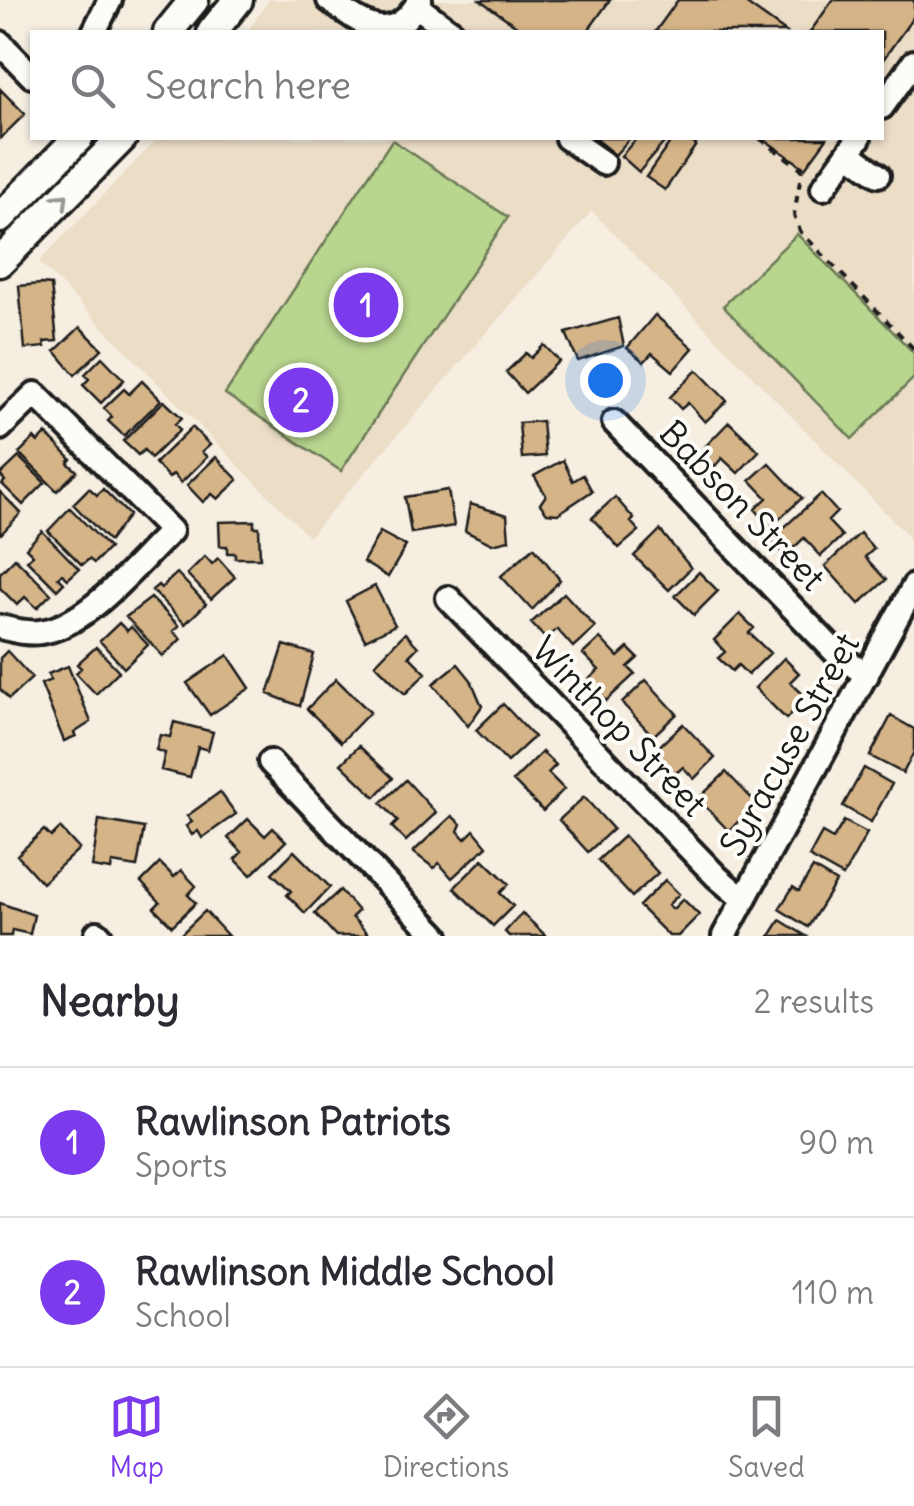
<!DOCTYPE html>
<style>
body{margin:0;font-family:Delius,sans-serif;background:#f2f2f3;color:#2b2b33}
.you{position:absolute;left:605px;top:380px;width:35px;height:35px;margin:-25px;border:8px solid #fff;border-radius:50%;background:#1a73e8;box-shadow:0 0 0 15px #1a73e833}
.badge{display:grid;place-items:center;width:65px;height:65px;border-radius:50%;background:#7c3aed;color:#fff;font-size:32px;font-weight:700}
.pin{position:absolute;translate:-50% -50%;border:5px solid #fff;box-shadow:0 2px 10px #0006}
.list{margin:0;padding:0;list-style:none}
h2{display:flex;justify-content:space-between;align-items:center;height:130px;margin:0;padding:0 40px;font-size:42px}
h2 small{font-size:32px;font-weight:400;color:#7c7c81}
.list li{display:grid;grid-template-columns:65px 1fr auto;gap:30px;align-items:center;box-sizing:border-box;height:150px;padding:0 40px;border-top:2px solid #e1e1e2}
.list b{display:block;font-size:38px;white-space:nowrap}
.list p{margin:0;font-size:32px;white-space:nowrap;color:#7c7c81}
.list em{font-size:32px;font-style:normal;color:#7c7c81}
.icon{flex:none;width:55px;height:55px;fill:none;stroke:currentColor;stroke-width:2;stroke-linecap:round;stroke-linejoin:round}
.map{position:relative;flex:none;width:914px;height:936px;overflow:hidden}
.search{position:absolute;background:#fff;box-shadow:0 2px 8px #0004;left:30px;right:30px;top:30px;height:110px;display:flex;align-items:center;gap:25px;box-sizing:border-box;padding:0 35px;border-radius:0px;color:#7c7c81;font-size:38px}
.sheet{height:430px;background:#fff}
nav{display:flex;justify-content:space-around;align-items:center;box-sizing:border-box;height:140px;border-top:2px solid #e1e1e2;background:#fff;font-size:28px;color:#7c7c81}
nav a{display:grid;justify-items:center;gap:5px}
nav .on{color:#7c3aed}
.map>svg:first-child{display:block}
</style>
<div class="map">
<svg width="914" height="936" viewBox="0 0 914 936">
<rect width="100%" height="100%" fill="#f5eee1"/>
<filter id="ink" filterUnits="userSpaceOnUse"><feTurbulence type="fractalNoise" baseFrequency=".01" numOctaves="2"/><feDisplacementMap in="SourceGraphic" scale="20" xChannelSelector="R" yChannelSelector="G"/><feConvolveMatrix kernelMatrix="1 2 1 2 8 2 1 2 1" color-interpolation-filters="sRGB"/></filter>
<g filter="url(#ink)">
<path fill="#ebddc6" d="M 269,0 L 914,0 L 914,542 L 592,211 L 309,537 L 39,262 L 158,138 L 882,138 L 882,32 L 247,32 Z"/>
<path fill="#b9d68f" stroke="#6a7956" stroke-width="2.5" d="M 392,140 L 508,217 L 341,471 L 225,394 Z
M 797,234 L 914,353 L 914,378 L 852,439 L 723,306 Z"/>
<path fill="#d5b488" stroke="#1c1c1c" stroke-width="2.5" d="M 480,0 L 610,0 L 587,32 L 525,32 Z
M 678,0 L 741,0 L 786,32 L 655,32 Z
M 833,0 L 914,0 L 914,16 L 882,61 L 882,32 L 810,32 Z
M 0,89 L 25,114 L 0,139 Z
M 594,138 L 630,138 L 615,155 Z
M 637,138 L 668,138 L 639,172 L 621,156 Z
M 673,138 L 685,138 L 696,145 L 665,190 L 646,177 Z
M 762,138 L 827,138 L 805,168 Z
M 41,284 L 51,285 L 57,341 L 44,342 L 45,347 L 25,349 L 19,286 Z
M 655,315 L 693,348 L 673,371 L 652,353 L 644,362 L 627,348 Z
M 618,318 L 624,346 L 578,361 L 566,333 Z
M 80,327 L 102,349 L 75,375 L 55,351 Z
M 544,345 L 559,361 L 525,393 L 506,372 L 526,353 L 531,358 Z
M 102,357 L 124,380 L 101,403 L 83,385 L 89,379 L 85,374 Z
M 697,370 L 727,401 L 705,422 L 688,403 L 681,409 L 670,397 Z
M 142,381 L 161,400 L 124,436 L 108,421 L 112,417 L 104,408 L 124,389 L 129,394 Z
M 164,401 L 182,418 L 175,424 L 180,430 L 151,458 L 144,450 L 138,455 L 123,441 Z
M 542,421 L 545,456 L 522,458 L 519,423 Z
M 729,422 L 759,451 L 738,473 L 722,458 L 715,466 L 700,452 Z
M 192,427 L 210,445 L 202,452 L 207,457 L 181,483 L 173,474 L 169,478 L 155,463 Z
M 46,434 L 71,459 L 68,463 L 77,471 L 57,491 L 19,453 L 34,438 L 38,442 Z
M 19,457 L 45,483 L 23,505 L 2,484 L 5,481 L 0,475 Z
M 216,457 L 238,480 L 218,499 L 212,494 L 203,502 L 187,485 Z
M 563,460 L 573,481 L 583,475 L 592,491 L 558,514 L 547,513 L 540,504 L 546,495 L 534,476 Z
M 769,463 L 802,498 L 771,527 L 755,509 L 767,498 L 750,480 Z
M 89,488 L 97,495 L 103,489 L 129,515 L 109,541 L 73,504 Z
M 448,490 L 454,526 L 411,533 L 405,497 Z
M 0,492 L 21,513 L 1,534 L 0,533 Z
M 821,494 L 837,512 L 828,521 L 842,536 L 821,556 L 804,538 L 785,556 L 770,540 Z
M 615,497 L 634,519 L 631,522 L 639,531 L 619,548 L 592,518 Z
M 470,504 L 507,515 L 509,540 L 492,544 L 465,531 Z
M 70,508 L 109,548 L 94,563 L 89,559 L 82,565 L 48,531 Z
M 254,521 L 254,527 L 259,527 L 260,558 L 235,558 L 235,553 L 227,553 L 227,546 L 220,546 L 219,522 Z
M 660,530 L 691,568 L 669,590 L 634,556 Z
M 42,531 L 79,569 L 68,579 L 62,574 L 58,577 L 64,583 L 57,590 L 27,560 L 33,555 L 26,548 Z
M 380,532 L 406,546 L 388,577 L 363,562 Z
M 860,533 L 874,549 L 865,557 L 886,580 L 859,604 L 825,566 Z
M 534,547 L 560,580 L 532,610 L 501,576 Z
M 205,556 L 212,564 L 218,558 L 235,577 L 211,599 L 187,574 Z
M 15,558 L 51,594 L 37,608 L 25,597 L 17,605 L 0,588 L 0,573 Z
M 699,572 L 718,591 L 694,615 L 675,596 Z
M 177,573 L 206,604 L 185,624 L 152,590 L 158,585 L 161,588 Z
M 375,586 L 395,625 L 365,640 L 346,601 Z
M 564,593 L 595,627 L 573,647 L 557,629 L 546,639 L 531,623 Z
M 151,598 L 179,626 L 173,631 L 181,639 L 163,656 L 126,617 Z
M 740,614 L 754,628 L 749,633 L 770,653 L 748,675 L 738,665 L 732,671 L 718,658 L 725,652 L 714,640 Z
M 119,623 L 127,631 L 131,627 L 148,645 L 124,668 L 100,641 Z
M 405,633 L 418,647 L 409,656 L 426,673 L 405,694 L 375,664 Z
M 600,638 L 618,657 L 628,648 L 638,658 L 628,667 L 635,674 L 606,701 L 587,681 L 599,670 L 583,654 Z
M 284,645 L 314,654 L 300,706 L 268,694 Z
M 96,647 L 119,671 L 96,694 L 76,673 L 81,668 L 77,664 Z
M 7,651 L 32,678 L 9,699 L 0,689 L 0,658 Z
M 228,655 L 250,688 L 210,715 L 187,683 Z
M 784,658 L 799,673 L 790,682 L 807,698 L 786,719 L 755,688 Z
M 458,664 L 471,680 L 482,706 L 468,726 L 433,684 Z
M 68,666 L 91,722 L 74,733 L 76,736 L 64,741 L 41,684 L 51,680 L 48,674 Z
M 336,679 L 370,712 L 341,742 L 307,709 Z
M 646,680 L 677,714 L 653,736 L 622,703 Z
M 503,704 L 534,737 L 507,762 L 476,730 Z
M 891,716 L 914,729 L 914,752 L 903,773 L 870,756 Z
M 174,722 L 213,732 L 208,750 L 198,747 L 190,777 L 161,770 L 165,753 L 156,750 L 160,735 L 170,737 Z
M 683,724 L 715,758 L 694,779 L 683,767 L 675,774 L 654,751 Z
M 359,746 L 393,778 L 375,797 L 341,764 Z
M 542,752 L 556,765 L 548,773 L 564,789 L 543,811 L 513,781 Z
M 864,768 L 892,784 L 871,822 L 843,806 Z
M 726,772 L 756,803 L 729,831 L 698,799 Z
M 406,780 L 436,813 L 406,841 L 392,827 L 398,821 L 381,803 Z
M 220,792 L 236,814 L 202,838 L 198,831 L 192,835 L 186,826 L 192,822 L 187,816 Z
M 584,797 L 613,829 L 588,852 L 559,820 Z
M 452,816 L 461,824 L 458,831 L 465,839 L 474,830 L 487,846 L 452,878 L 439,863 L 434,868 L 413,852 Z
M 248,819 L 265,836 L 273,828 L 286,841 L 251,875 L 235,859 L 242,852 L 228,838 Z
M 99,820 L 144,828 L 137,867 L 112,863 L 111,870 L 92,867 Z
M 844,821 L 867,833 L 843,876 L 809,857 L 822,833 L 833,839 Z
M 60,828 L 79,849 L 42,883 L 17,855 L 44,830 L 51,837 Z
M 624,836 L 658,873 L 632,897 L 598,860 Z
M 294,851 L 330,887 L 305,913 L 287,895 L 291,891 L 272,873 Z
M 483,859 L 509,884 L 500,893 L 513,906 L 493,926 L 454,888 Z
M 160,863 L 174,877 L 181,870 L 196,886 L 188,895 L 196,903 L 172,926 L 154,908 L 160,902 L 141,882 Z
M 813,868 L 836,882 L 808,927 L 779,909 L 793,887 L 799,891 Z
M 665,880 L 679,894 L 668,905 L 673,909 L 683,899 L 699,915 L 678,936 L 669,936 L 639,906 Z
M 340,890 L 358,911 L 352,917 L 367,933 L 364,936 L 336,936 L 315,913 Z
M 0,903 L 34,915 L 30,934 L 12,930 L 11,936 L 0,936 Z
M 205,911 L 228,936 L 179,936 Z
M 522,913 L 546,936 L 509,936 L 505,932 Z
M 780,920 L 806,936 L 770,936 Z"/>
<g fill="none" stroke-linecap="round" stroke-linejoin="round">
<g stroke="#1c1c1c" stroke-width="30">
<path id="minor" d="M 329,0 C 363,25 392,48 420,0
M 416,6 L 452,32
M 94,32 L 110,0
M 0,43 L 32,76
M 882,107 L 914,62
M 567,138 L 603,163
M 848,153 L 878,175
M 823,188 L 859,138
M 614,422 L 838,655 L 867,675
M 0,428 L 35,394 L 171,531 C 137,563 87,627 40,632 C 26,634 13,630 0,627
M 448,598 L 717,877 L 744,900
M 270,762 L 437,936
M 97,933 L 100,936
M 724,936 L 914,586"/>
</g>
<g stroke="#1c1c1c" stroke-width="35">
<path id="major" d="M 168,32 L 194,0
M 212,32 L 238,0
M 0,218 L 78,138
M 0,262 L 122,138"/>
</g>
<path stroke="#1c1c1c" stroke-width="4" stroke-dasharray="8 8" stroke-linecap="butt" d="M 759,138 L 802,169 L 794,215 L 800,231 L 914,349"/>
<use href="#minor" stroke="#fdfcf7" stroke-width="22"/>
<use href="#major" stroke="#fdfcf7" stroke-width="28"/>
</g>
<defs><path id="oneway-chevron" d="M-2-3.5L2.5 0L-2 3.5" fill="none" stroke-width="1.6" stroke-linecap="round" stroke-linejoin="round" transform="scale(2.5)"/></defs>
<use stroke="#989794" href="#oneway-chevron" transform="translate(62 200) rotate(-45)"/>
</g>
<g text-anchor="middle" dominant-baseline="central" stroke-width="8" stroke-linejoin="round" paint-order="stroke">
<g font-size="35" fill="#1c1c1c" stroke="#fdfcf7">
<text transform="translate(743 505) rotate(46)">Babson Street</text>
<text transform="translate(620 726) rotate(46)">Winthop Street</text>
<text transform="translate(789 744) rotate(-61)">Syracuse Street</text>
</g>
</g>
</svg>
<div class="you"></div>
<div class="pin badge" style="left:366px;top:305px">1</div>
<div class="pin badge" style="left:301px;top:400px">2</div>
<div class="search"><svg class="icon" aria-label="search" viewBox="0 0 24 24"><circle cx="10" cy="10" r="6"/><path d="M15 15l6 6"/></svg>Search here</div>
</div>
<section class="sheet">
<h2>Nearby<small>2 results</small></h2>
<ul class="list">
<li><span class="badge">1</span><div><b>Rawlinson Patriots</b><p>Sports</p></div><em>90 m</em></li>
<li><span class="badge">2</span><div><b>Rawlinson Middle School</b><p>School</p></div><em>110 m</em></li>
</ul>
</section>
<nav>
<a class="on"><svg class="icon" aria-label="map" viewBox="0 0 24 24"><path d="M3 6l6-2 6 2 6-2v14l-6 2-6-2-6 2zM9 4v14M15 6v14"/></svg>Map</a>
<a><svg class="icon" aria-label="directions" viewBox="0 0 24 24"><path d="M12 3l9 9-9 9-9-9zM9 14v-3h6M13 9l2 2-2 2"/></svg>Directions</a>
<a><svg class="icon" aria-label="saved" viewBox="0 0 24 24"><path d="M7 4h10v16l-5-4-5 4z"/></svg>Saved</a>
</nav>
